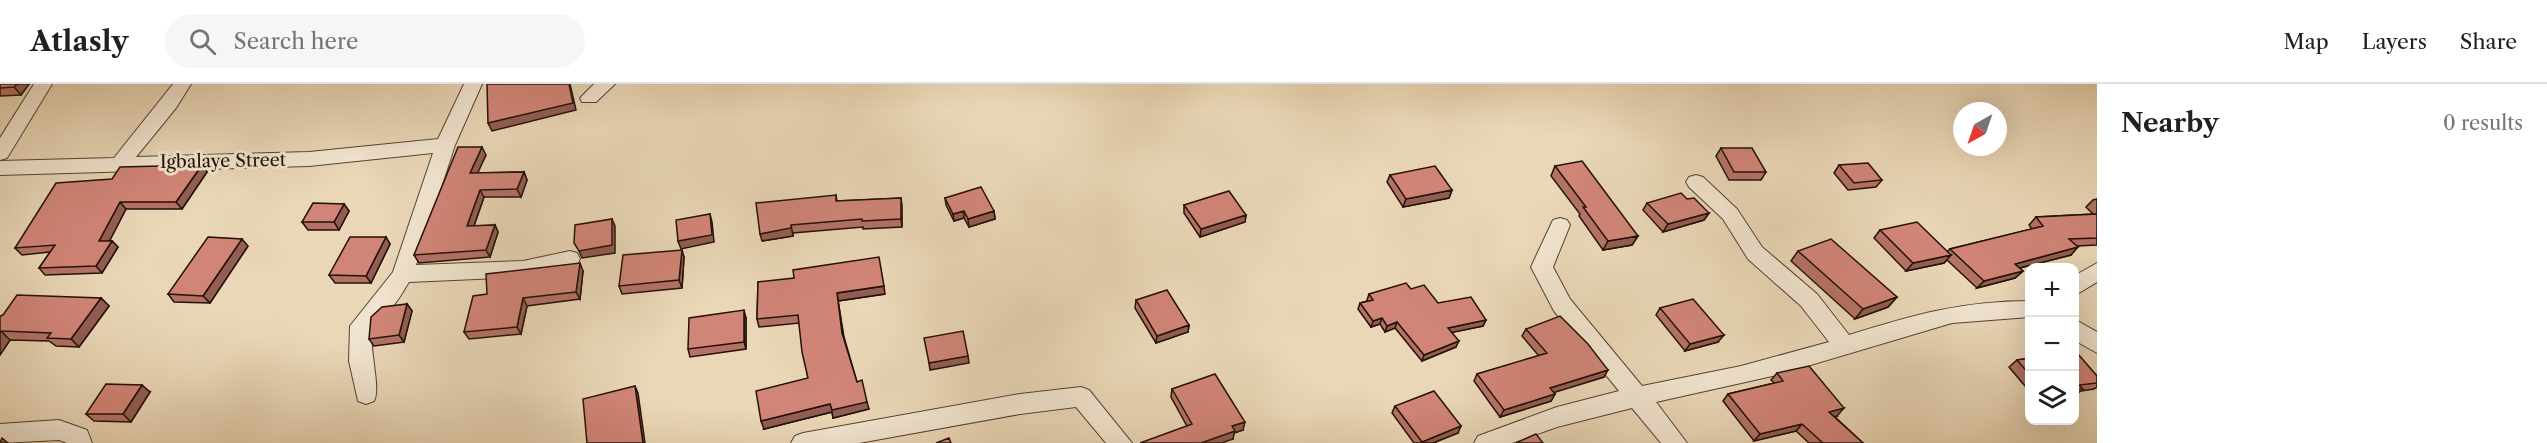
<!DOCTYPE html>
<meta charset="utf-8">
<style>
body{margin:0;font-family:"Libre Caslon Text",serif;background:#f6f6f6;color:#202124}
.controls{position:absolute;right:18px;bottom:18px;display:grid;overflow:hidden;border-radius:12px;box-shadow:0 6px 24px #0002}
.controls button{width:54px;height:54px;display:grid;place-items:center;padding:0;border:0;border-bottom:2px solid #e0e0e0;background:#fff;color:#202124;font:30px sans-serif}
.compass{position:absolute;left:1953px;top:18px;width:54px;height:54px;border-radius:50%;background:#fff;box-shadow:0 6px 24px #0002;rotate:220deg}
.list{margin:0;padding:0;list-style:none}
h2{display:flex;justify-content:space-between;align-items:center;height:78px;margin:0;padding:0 24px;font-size:26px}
h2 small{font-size:20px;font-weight:400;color:#757577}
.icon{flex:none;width:33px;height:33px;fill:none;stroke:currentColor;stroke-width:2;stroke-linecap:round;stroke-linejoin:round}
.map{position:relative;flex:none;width:2097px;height:359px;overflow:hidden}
header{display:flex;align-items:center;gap:36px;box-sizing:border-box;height:84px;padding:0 30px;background:#fff;border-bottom:2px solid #e0e0e0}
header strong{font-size:28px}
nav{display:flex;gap:33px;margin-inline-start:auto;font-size:21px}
.search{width:420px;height:54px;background:#f6f6f6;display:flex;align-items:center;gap:15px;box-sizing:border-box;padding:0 21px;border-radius:33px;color:#757577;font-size:22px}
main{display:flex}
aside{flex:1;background:#fff}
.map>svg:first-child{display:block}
</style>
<header>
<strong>Atlasly</strong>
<div class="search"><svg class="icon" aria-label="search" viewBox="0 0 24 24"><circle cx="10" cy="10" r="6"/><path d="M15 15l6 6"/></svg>Search here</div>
<nav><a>Map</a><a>Layers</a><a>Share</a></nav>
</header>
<main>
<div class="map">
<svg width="2097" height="359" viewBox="0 0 2097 359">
<rect width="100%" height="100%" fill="#ead7b7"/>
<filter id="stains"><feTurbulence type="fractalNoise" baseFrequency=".00333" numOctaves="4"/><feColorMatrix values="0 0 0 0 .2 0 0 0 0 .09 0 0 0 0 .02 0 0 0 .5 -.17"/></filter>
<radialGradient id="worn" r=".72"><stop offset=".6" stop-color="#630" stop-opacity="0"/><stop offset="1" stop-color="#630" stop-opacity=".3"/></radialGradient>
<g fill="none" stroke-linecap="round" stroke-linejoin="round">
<g stroke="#554233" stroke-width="2">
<path id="minor" d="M 34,0 L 52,0 L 7,74 L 0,76 L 0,54 Z
M 173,0 L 191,0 L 176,24 L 136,73 L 309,68 L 438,55 L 464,0 L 482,0 L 455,61 L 416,181 L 523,177 L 570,167 L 577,169 L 580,175 L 577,181 L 523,193 L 409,198 C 403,207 398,218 390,225 C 383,232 374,236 372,246 C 369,266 381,304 374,317 L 366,320 L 358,317 L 349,277 L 350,242 L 393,188 L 433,69 L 309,82 L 0,91 L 0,77 L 114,74 Z
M 594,0 L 615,0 L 596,18 L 582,18 L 580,14 Z
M 1696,91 L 1703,93 L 1737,125 L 1762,163 L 1817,210 L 1849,251 C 1913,231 1962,217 2030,217 L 2030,233 L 1952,239 L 1777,291 L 1656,318 L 1687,359 L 1661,359 L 1632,324 L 1557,343 L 1512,359 L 1474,359 L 1478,352 L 1557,323 L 1619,307 L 1554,227 L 1531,183 L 1553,136 L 1560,134 L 1567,136 L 1570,141 L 1553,183 L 1570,215 L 1642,302 L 1741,282 L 1829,258 L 1801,222 L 1748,175 L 1723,135 L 1689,103 L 1686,98 L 1689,93 Z
M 2097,179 L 2097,198 L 2074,212 L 2074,192 Z
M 2074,235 L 2097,248 L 2097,269 L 2074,256 Z
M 1081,303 L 1089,306 L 1132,359 L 1106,359 L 1076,323 L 1020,330 L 859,359 L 791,359 L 795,352 L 803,349 L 1020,310 Z
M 59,336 L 87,346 L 92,359 L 67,359 L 59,356 L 0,359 L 0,340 Z"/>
</g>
<use href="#minor" fill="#f1e5d0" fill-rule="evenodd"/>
</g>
<path fill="#b47267" stroke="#231107" stroke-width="1.5" d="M 0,0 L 29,0 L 21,11 L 0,12 Z
M 1721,64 L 1766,88 L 1761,96 L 1729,96 L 1716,72 Z
M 486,71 L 477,89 L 524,88 L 527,96 L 521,113 L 484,113 L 474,142 L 495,141 L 498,148 L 490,173 L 419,179 L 414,171 Z
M 202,81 L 207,88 L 182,125 L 126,125 L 109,157 L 112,157 L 118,163 L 102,189 L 45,191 L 39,184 L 50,168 L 22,171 L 15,164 Z
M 1839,81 L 1882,96 L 1876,103 L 1848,106 L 1834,89 Z
M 1555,82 L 1638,152 L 1632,161 L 1603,166 L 1579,132 L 1580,130 L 1551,92 Z
M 1390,91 L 1452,106 L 1449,114 L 1403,123 L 1387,98 Z
M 836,111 L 837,117 L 901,114 L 902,143 L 863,145 L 863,143 L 793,149 L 793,152 L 762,157 Z
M 945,114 L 994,127 L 995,135 L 969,143 L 964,134 L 954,137 L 946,121 Z
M 2097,115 L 2097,161 L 2077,162 L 2071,171 L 2019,184 L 2023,187 L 2015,194 L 1977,204 L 1947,176 L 1944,179 L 1906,187 L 1874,154 L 1880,146 L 1947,168 L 1950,165 L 2032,145 L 2029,141 L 2036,133 L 2093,130 L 2086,123 L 2093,116 Z
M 1647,119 L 1709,129 L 1704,136 L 1663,148 L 1643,126 Z
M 344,120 L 349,127 L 339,146 L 308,146 L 302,138 Z
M 1184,121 L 1246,131 L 1245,138 L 1200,153 L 1184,129 Z
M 386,153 L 390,160 L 371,199 L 335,199 L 329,191 Z
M 248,162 L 210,219 L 174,218 L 168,210 Z
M 1798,167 L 1897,213 L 1888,223 L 1855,235 L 1791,177 Z
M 684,173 L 682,204 L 622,210 L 619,202 Z
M 583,187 L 580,215 L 527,222 L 521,250 L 469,255 L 464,248 L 487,210 Z
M 758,198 L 885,210 L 838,217 L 844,253 L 857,298 L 869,325 L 833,334 L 832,328 L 764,345 L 808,294 L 799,239 L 759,243 L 757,235 Z
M 1411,205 L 1438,219 L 1486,236 L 1483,242 L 1452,248 L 1456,263 L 1422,277 L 1395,244 L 1385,248 L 1380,240 L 1371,243 L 1358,225 L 1360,219 L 1367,217 L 1367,216 L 1369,210 Z
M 101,214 L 109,222 L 79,263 L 56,262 L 49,257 L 10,256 L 0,271 L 0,232 Z
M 1136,216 L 1189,241 L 1188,248 L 1156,259 L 1135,224 Z
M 407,220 L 412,227 L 404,258 L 374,262 L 369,255 Z
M 1660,224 L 1718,258 L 1685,267 L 1656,231 Z
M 746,234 L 746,265 L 690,273 L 688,265 Z
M 1526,245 L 1604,293 L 1554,308 L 1555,310 L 1551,317 L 1500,333 L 1474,297 L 1477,290 L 1539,272 L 1522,252 Z
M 2074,270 L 2097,292 L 2097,303 L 2094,305 L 2081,307 L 2074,312 Z
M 2030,274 L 2030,308 L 2009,283 L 2017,276 Z
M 1777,289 L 1837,332 L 1834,332 L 1863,359 L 1809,359 L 1796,347 L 1754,357 L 1723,317 L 1728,310 L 1774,299 L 1771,296 Z
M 1172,305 L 1243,346 L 1234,349 L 1233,355 L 1187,342 L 1171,313 Z
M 150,308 L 131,338 L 94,337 L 86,330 Z
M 1395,322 L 1458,349 L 1433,359 L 1414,359 L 1392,329 Z"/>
<path fill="#925d54" stroke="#231107" stroke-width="1.5" d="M 17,0 L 29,0 L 21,11 L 14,3 Z
M 569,0 L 570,0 L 576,26 L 492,47 L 488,39 Z
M 482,63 L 486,71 L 474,97 L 470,89 Z
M 202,81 L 207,88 L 182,125 L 176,118 Z
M 524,88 L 527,96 L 521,113 L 517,105 Z
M 480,106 L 484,113 L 471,150 L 467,142 Z
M 1452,106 L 1449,114 L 1403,123 L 1406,115 Z
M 901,114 L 902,121 L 902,143 L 901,135 Z
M 120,118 L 126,125 L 106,164 L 99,157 Z
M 344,120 L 349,127 L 339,146 L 334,138 Z
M 964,127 L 964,134 L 954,137 L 953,130 Z
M 994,127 L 995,135 L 969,143 L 968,135 Z
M 1709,129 L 1704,136 L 1663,148 L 1668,140 Z
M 710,130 L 712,138 L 714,158 L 681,165 L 678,157 Z
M 1246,131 L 1245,138 L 1200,153 L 1201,145 Z
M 612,135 L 615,142 L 615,169 L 582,174 L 579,167 Z
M 495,141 L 498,148 L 490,173 L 486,166 Z
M 791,141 L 793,152 L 762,157 L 760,150 Z
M 1638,152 L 1632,161 L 1603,166 L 1608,157 Z
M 386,153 L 390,160 L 371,199 L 366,192 Z
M 242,155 L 248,162 L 210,219 L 203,212 Z
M 112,157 L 118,163 L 102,189 L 96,182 Z
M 2078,163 L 2071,171 L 2008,187 L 2015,180 Z
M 682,166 L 684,173 L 682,204 L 679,196 Z
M 1951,171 L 1944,179 L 1906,187 L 1913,179 Z
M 580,179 L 583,187 L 580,215 L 576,208 Z
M 2023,187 L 2015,194 L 1977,204 L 1984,197 Z
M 884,202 L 885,210 L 838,217 L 844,256 L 837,209 Z
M 1897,213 L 1888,223 L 1855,235 L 1863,225 Z
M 101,214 L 109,222 L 79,263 L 71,255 Z
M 523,214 L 527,222 L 521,250 L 517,243 Z
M 407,220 L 412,227 L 404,258 L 399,251 Z
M 744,226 L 746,234 L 746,265 L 744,258 Z
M 1382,234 L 1380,240 L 1371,243 L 1373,237 Z
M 1486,236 L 1483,242 L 1445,250 L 1448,244 Z
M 1397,238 L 1395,244 L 1385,248 L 1387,242 Z
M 1189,241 L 1188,248 L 1156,259 L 1157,252 Z
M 1,247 L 10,256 L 0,271 L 0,248 Z
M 1724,251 L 1718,258 L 1685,267 L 1690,260 Z
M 1459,257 L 1456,263 L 1422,277 L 1424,271 Z
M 968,272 L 969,279 L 930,286 L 929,279 Z
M 1608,286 L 1604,293 L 1546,311 L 1550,304 Z
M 142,301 L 150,308 L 131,338 L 123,330 Z
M 635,302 L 638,309 L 645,359 L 643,359 Z
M 1555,310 L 1551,317 L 1500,333 L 1504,326 Z
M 867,318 L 869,325 L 833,334 L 832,328 L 764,345 L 761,337 L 830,320 Z
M 1844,324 L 1837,332 L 1822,335 L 1829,328 Z
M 1245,338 L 1243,346 L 1234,349 L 1233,355 L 1222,359 L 1201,359 L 1232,342 Z
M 1802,340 L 1796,347 L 1754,357 L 1760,350 Z
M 1461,342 L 1458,349 L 1433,359 L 1421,359 L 1422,358 Z
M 2,354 L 8,359 L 0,359 Z"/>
<path fill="#d18578" stroke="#231107" stroke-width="1.5" d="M 0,0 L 17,0 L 14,3 L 0,4 Z
M 487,0 L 569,0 L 573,19 L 488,39 Z
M 458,63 L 482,63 L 470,89 L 524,88 L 517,105 L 480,106 L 467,142 L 495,141 L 486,166 L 414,171 Z
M 1721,64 L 1752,64 L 1766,88 L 1734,88 Z
M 1582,77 L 1638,152 L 1608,157 L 1583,123 L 1586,123 L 1555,82 Z
M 1868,79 L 1882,96 L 1854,99 L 1839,81 Z
M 202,81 L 176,118 L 120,118 L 99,157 L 112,157 L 96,182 L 39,184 L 55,161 L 15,164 L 56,99 L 112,95 L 120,83 Z
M 1435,82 L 1452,106 L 1406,115 L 1390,91 Z
M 981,103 L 994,127 L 968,135 L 964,127 L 953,130 L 945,114 Z
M 1229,107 L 1246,131 L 1201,145 L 1184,121 Z
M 1681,109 L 1687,115 L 1694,114 L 1709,129 L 1668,140 L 1647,119 Z
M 836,111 L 836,117 L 901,114 L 901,135 L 862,137 L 862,135 L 791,141 L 791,144 L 760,150 L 756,119 Z
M 313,119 L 344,120 L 334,138 L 302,138 Z
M 710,130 L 712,151 L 678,157 L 676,136 Z
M 2097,130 L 2097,154 L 2069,155 L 2078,163 L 2015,180 L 2023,187 L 1984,197 L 1950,165 L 2043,142 L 2036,133 Z
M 612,135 L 612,161 L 579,167 L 574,159 L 575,141 Z
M 1917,138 L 1951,171 L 1913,179 L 1880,146 Z
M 208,153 L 242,155 L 203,212 L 168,210 Z
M 350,153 L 386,153 L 366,192 L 329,191 Z
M 1831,155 L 1897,213 L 1863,225 L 1798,167 Z
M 682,166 L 679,196 L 619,202 L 623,171 Z
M 879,173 L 884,202 L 837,209 L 842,249 L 857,298 L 862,296 L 867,318 L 832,326 L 830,320 L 761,337 L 756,307 L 808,294 L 802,268 L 798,231 L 757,235 L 758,198 L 794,194 L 793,186 Z
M 580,179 L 576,208 L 523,214 L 517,243 L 464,248 L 473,212 L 487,210 L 486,190 Z
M 1406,199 L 1411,205 L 1424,201 L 1438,219 L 1471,213 L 1486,236 L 1448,244 L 1459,257 L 1424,271 L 1397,238 L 1387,242 L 1382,234 L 1373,237 L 1360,219 L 1373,216 L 1369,210 Z
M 1167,206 L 1189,241 L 1157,252 L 1136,216 Z
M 17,211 L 101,214 L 71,255 L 47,254 L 51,249 L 1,247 L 0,248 L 0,232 L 3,231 Z
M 1693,215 L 1724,251 L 1690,260 L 1660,224 Z
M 407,220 L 399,251 L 369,255 L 371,233 L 382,223 Z
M 744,226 L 744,258 L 688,265 L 689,234 Z
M 1560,232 L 1588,260 L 1608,286 L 1550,304 L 1555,310 L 1504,326 L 1477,290 L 1547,269 L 1526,245 Z
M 963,247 L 968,272 L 929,279 L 924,254 Z
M 2074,270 L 2078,270 L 2097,292 L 2097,299 L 2079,301 L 2083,305 L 2074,306 Z
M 2030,274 L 2030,291 L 2017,276 Z
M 1809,282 L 1844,324 L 1829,328 L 1863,359 L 1823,359 L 1802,340 L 1760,350 L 1728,310 L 1783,297 L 1777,289 Z
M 1215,290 L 1245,338 L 1232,342 L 1235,347 L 1201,359 L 1140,359 L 1192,340 L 1172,305 Z
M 106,300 L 142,301 L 123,330 L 86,330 Z
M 635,302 L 643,359 L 587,359 L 583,315 Z
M 1434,307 L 1461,342 L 1422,358 L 1395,322 Z
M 1536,350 L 1543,359 L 1516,359 Z
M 949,354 L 951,359 L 936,359 Z"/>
<g text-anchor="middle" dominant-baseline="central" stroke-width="6" stroke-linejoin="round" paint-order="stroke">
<g font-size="18" fill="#231107" stroke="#f1e5d0">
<text transform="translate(223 77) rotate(-1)">Igbalaye Street</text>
</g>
</g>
<rect width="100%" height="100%" filter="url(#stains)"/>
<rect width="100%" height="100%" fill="url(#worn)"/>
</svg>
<div class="controls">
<button>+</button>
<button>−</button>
<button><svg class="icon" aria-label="layers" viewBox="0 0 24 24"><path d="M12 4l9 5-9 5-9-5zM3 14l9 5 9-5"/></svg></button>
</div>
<svg class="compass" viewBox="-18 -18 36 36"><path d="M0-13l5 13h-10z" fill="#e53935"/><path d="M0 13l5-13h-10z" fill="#757577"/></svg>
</div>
<aside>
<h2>Nearby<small>0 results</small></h2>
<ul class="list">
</ul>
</aside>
</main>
